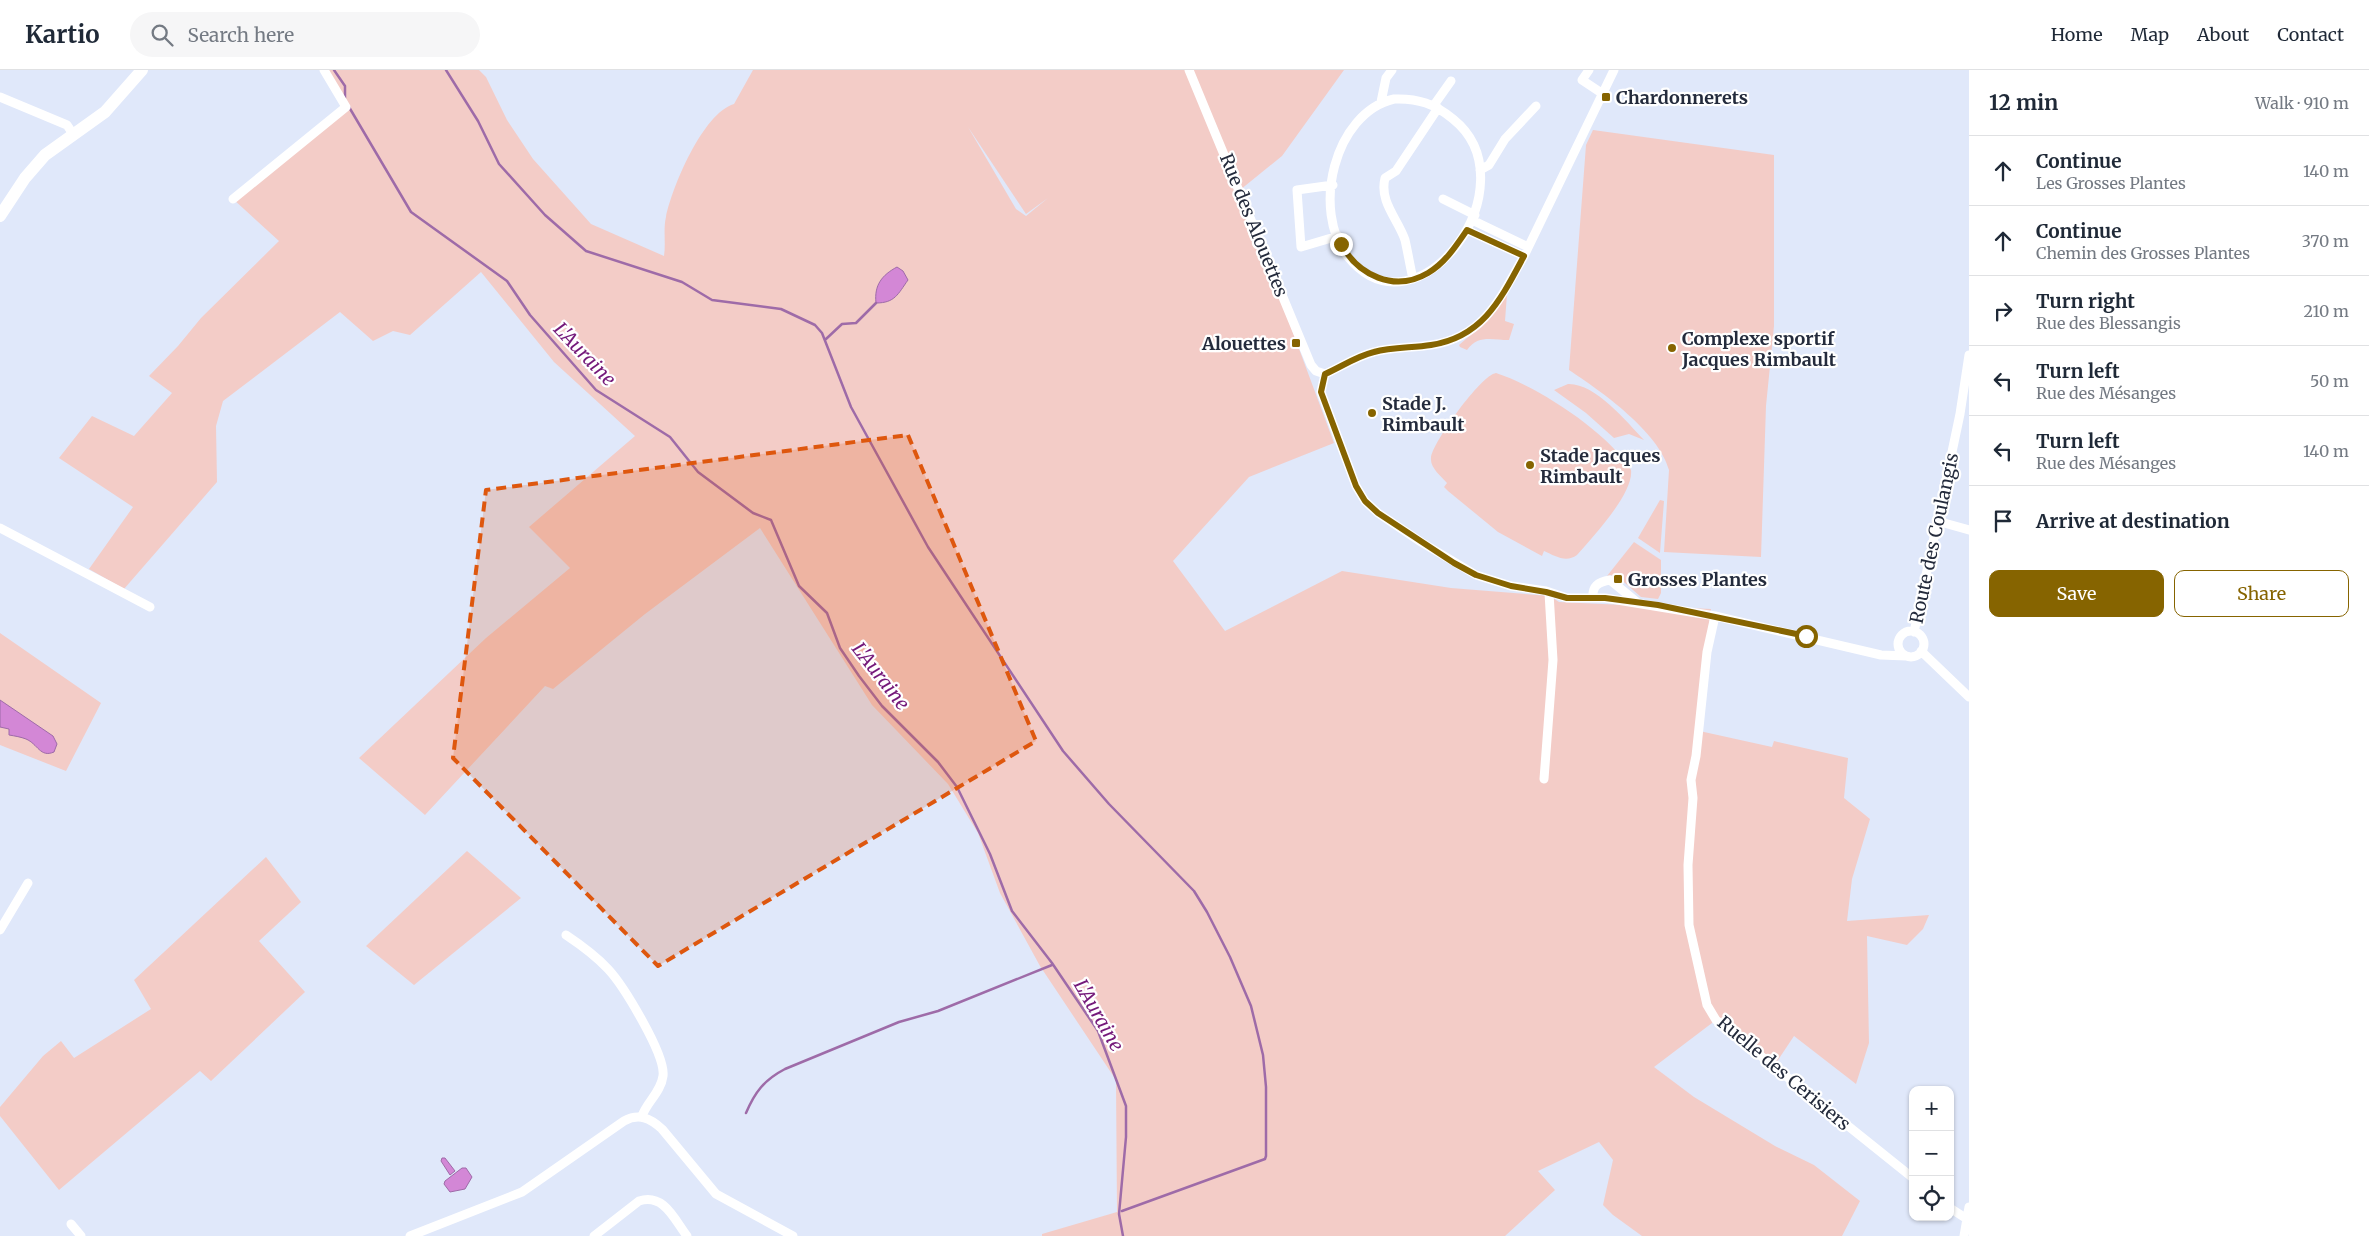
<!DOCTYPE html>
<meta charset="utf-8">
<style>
body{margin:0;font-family:Merriweather,serif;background:#f6f6f7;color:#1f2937}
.controls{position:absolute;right:15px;bottom:15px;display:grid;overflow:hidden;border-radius:10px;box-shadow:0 1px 4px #0004}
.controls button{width:45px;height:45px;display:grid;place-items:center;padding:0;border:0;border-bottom:1px solid #e0e1e3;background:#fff;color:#1f2937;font:25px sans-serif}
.stop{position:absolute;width:15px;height:15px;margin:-11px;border:4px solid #866400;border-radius:50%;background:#fff}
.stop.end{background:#866400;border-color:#fff;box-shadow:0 1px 5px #0008}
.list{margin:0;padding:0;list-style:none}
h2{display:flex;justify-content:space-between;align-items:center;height:65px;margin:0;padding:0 20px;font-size:21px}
h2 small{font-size:16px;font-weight:400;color:#747a83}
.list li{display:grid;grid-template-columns:32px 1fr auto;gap:15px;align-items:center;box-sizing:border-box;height:70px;padding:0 20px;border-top:1px solid #e0e1e3}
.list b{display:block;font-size:19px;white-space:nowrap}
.list p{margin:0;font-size:16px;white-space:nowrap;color:#747a83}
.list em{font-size:16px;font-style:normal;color:#747a83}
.actions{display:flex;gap:10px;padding:15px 20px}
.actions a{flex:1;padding:11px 0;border:1px solid #866400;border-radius:10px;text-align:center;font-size:18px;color:#866400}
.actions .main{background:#866400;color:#fff}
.icon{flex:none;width:28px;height:28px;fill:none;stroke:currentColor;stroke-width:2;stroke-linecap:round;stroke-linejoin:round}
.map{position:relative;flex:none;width:1969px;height:1166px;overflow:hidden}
header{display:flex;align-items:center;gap:30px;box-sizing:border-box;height:70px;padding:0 25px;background:#fff;border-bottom:1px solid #e0e1e3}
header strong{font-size:24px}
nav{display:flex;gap:28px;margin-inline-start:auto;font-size:18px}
.search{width:350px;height:45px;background:#f6f6f7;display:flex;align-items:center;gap:12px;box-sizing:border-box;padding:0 18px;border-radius:28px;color:#747a83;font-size:19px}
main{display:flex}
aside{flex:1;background:#fff}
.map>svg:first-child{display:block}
</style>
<header>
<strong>Kartio</strong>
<div class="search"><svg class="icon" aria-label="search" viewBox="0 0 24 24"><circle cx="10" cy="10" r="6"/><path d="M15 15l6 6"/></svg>Search here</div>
<nav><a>Home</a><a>Map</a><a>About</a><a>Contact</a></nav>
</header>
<main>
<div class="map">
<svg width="1969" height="1166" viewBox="0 0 1969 1166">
<rect width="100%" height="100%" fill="#e0e8fa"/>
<path fill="#f3ccc7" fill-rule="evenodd" d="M 324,0 L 479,0 L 486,7 L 507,50 L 533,89 L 591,154 L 664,186 C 666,173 663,159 666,147 C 672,117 703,43 734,34 L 753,0 L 1344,0 L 1282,86 L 1240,120 L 1334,373 L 1249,407 L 1173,491 L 1225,561 L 1342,501 L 1451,518 L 1550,526 L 1559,532 L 1711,539 L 1695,660 L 1772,677 L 1774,671 L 1848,688 L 1844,728 L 1870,749 L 1852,809 L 1847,851 L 1929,845 L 1923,859 L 1907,875 L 1867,866 L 1869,973 L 1856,1014 L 1794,966 L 1774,996 L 1716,950 L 1654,997 L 1694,1027 L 1775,1076 L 1814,1095 L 1860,1131 L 1842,1166 L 1642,1166 L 1613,1145 L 1603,1135 L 1613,1090 L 1599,1072 L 1538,1101 L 1555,1120 L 1505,1166 L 1042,1166 L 1042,1164 L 1117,1142 L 1116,1010 L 1040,896 L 1000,823 L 978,763 L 948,714 L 872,635 L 760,458 L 645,544 L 553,619 L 545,616 L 425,745 L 359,688 L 486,568 L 570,498 L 529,457 L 635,366 L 554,292 L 481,202 L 410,265 L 393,261 L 373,271 L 340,242 L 223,331 L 216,356 L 217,412 L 124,519 L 89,499 L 133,437 L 59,388 L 92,346 L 134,366 L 172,323 L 149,306 L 178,276 L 201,248 L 279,171 L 233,129 L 346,37 ZM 968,57 L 1026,144 L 1048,128 L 1026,146 L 1016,139 Z
M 1593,60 L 1774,85 L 1774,256 L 1766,336 L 1761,487 L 1664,482 L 1669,400 C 1659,362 1601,321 1569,300 L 1586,75 Z
M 1507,224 L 1505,251 L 1514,254 L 1509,270 C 1493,270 1478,264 1467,280 L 1460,277 L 1459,275 L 1482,255 Z
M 1496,303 C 1537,316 1608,362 1631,400 C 1634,423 1592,468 1577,485 C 1566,493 1555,486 1544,481 L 1542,486 L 1498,462 L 1448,421 L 1444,417 L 1447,413 C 1441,406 1430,398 1431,388 C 1432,373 1481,305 1496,303 Z
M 1568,314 C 1595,313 1626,351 1644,370 L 1629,364 L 1614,368 L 1586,343 L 1554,320 Z
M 1660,430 L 1664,431 L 1660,483 L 1638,468 Z
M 1634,472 L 1661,490 L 1661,523 L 1658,529 L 1641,527 L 1617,506 L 1615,508 L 1611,505 L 1607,506 Z
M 0,563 L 101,633 L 66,701 L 0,675 Z
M 467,781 L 521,828 L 414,915 L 366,876 Z
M 266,787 L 301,832 L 259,871 L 305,922 L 211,1011 L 200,1001 L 59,1120 L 0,1046 L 0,1037 L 43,986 L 61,971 L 74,988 L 151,939 L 134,910 Z"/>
<path fill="#d387d6" stroke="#9e6ba8" d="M 897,197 L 903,201 L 908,210 C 898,224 895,233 876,233 C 874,215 882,205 897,197 Z
M 0,630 L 53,666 L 57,674 L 54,682 C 40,688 38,674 26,669 C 21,667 15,666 9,665 L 9,659 L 0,657 Z
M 442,1088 L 445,1088 L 455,1101 L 450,1105 L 441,1091 Z
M 462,1098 L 466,1098 L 472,1107 L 465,1119 L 450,1122 L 444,1114 L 445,1111 Z"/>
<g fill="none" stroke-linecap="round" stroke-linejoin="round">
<path stroke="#9e6ba8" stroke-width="2.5" d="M 334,0 L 345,16 L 345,28
M 446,0 L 478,51 L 499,94 L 545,145 L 586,181 L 682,212 L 712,230 L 781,239 L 815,255 L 822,263 L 851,337 L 928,477 L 1063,681 L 1109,734 L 1194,821 L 1207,842 L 1230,887 L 1251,936 L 1263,985 L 1266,1017 L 1266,1086 L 1265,1089 L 1122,1141
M 349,37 L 411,142 L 507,211 L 530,245 L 596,320 L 670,367 L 698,402 L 753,443 L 771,450 L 799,516 L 827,543 L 840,578 L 859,606 L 882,636 L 938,692 L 957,717 L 990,784 L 1012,841 L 1052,893 L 1098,961 L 1126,1036 L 1126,1067 L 1119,1144 L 1123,1166
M 826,269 L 842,254 L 856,253 L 876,233
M 746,1043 C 755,1022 764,1010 785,999 L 899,952 L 938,941 L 1052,895"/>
<path stroke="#fff" stroke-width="9" d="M 1189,0 L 1311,295 L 1316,301 L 1325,304
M 1589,0 L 1582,10 L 1603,24
M 0,27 L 67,55 L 73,64
M 1394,29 C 1418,28 1435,34 1453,49 C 1534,114 1418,273 1348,187 C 1311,141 1334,43 1394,29 Z
M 1381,32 L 1386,8 L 1392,0
M 1434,35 L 1451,11
M 1480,100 L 1489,95 L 1505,69 L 1536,36
M 1333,115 L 1297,120 L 1301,177 L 1338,166
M 233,129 L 346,37 L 324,0
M 1443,129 L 1475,145
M 1472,150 L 1528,177
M 1467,160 L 1524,186
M 1413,209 C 1410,196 1408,183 1405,170 C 1398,149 1379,132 1385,108 L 1396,101 L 1438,38
M 1325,304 L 1321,322 L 1356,416 L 1365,431 L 1378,443 L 1421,472 L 1476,505 L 1511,516 L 1546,521 L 1567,528 L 1605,528 L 1715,546 L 1881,585 L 1906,586
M 1325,304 C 1341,297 1357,286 1374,282 C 1392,277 1413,278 1431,275 C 1484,267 1500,229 1524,186 L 1614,0
M 1937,451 L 1969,460
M 0,458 L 150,537
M 1593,528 C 1592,516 1598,512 1610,510 L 1638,533
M 1715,546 L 1707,582 L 1696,686 L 1691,710 L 1693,728 L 1688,795 L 1689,855 L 1707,935 L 1716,950 L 1913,1108
M1898 574a13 13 0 1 1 26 0a13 13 0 1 1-26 0Z
M 1914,562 L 1960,344 L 1969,285
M 1921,581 L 1969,627
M 1544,709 L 1553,590 L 1549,523
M 0,860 L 28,813
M 566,865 C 581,875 595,885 608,899 C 623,915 666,985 663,1006 C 661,1022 647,1032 642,1046
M 1950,1138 L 1967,1149
M 71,1154 L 81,1166
M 410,1166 L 522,1122 L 624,1051 C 639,1043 650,1048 662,1059 L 716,1124 L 793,1166
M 594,1166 L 639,1131 C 664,1123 674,1149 687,1166
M 1964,1166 L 1969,1137"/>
<path stroke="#fff" stroke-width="12" d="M 0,146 L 25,108 L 45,85 L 105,42 L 142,0"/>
</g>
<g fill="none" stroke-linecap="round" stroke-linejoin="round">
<path stroke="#866400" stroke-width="6" d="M 1341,174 C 1358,205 1394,223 1428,203 C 1445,193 1456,176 1467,160 L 1524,186 C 1501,229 1483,267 1431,275 C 1413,278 1392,277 1374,282 C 1357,286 1341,297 1325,304 L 1321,322 L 1356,416 L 1365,431 L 1378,443 L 1454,493 L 1476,505 L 1511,516 L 1546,522 L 1567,528 L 1605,528 L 1658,535 L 1806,566"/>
</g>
<path fill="#de570e" fill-opacity="0.2" stroke="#de570e" stroke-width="4" stroke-dasharray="10 6" stroke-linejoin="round" d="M 908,365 L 1036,671 L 658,896 L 453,688 L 486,420 Z"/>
<g fill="#866400" stroke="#fff" stroke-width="2">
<rect x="1601" y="22" width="10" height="10" rx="2.5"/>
<rect x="1291" y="268" width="10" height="10" rx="2.5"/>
<circle cx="1672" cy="278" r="5"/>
<circle cx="1372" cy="343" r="5"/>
<circle cx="1530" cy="395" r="5"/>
<rect x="1613" y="504" width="10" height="10" rx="2.5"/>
</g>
<g text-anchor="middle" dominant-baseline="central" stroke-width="4.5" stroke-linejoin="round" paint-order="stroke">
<g font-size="18" font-weight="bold" fill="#242b3c" stroke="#fff" text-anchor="start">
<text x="1616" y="27">Chardonnerets</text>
<text x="1682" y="268">Complexe sportif<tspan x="1682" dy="21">Jacques Rimbault</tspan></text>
<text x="1286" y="273" text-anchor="end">Alouettes</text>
<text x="1382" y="333">Stade J.<tspan x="1382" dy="21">Rimbault</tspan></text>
<text x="1540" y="385">Stade Jacques<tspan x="1540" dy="21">Rimbault</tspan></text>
<text x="1628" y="509">Grosses Plantes</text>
</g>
<g font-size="18" fill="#242b3c" stroke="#fff">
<text transform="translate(1254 155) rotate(68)">Rue des Alouettes</text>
<text transform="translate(1934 468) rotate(-78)">Route des Coulangis</text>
<text transform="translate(1784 1003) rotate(40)">Ruelle des Cerisiers</text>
</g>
<g font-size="19" font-style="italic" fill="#74197a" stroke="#fff">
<text transform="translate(585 284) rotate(46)">L'Auraine</text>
<text transform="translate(881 606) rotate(52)">L'Auraine</text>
<text transform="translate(1099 945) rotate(60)">L'Auraine</text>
</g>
</g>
</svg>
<div class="controls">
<button>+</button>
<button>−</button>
<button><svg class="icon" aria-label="locate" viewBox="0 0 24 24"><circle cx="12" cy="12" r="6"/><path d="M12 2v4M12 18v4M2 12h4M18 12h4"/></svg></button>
</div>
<div class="stop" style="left:1806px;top:566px"></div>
<div class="stop end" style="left:1341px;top:174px"></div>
</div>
<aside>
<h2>12 min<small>Walk · 910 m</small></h2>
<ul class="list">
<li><svg class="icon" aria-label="ahead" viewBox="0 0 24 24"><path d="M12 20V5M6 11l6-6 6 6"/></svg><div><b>Continue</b><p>Les Grosses Plantes</p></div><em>140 m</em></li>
<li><svg class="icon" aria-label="ahead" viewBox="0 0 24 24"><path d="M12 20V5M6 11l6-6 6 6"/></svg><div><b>Continue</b><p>Chemin des Grosses Plantes</p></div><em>370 m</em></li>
<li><svg class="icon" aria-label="right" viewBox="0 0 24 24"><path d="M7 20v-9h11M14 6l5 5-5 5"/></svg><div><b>Turn right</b><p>Rue des Blessangis</p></div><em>210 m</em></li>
<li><svg class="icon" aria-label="left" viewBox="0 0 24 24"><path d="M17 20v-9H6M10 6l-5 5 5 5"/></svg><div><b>Turn left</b><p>Rue des Mésanges</p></div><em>50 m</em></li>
<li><svg class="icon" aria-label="left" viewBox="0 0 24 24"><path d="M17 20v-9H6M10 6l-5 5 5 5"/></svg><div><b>Turn left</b><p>Rue des Mésanges</p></div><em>140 m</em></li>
<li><svg class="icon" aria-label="arrive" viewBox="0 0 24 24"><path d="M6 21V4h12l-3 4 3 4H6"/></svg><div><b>Arrive at destination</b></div></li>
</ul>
<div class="actions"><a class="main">Save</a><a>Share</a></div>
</aside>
</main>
